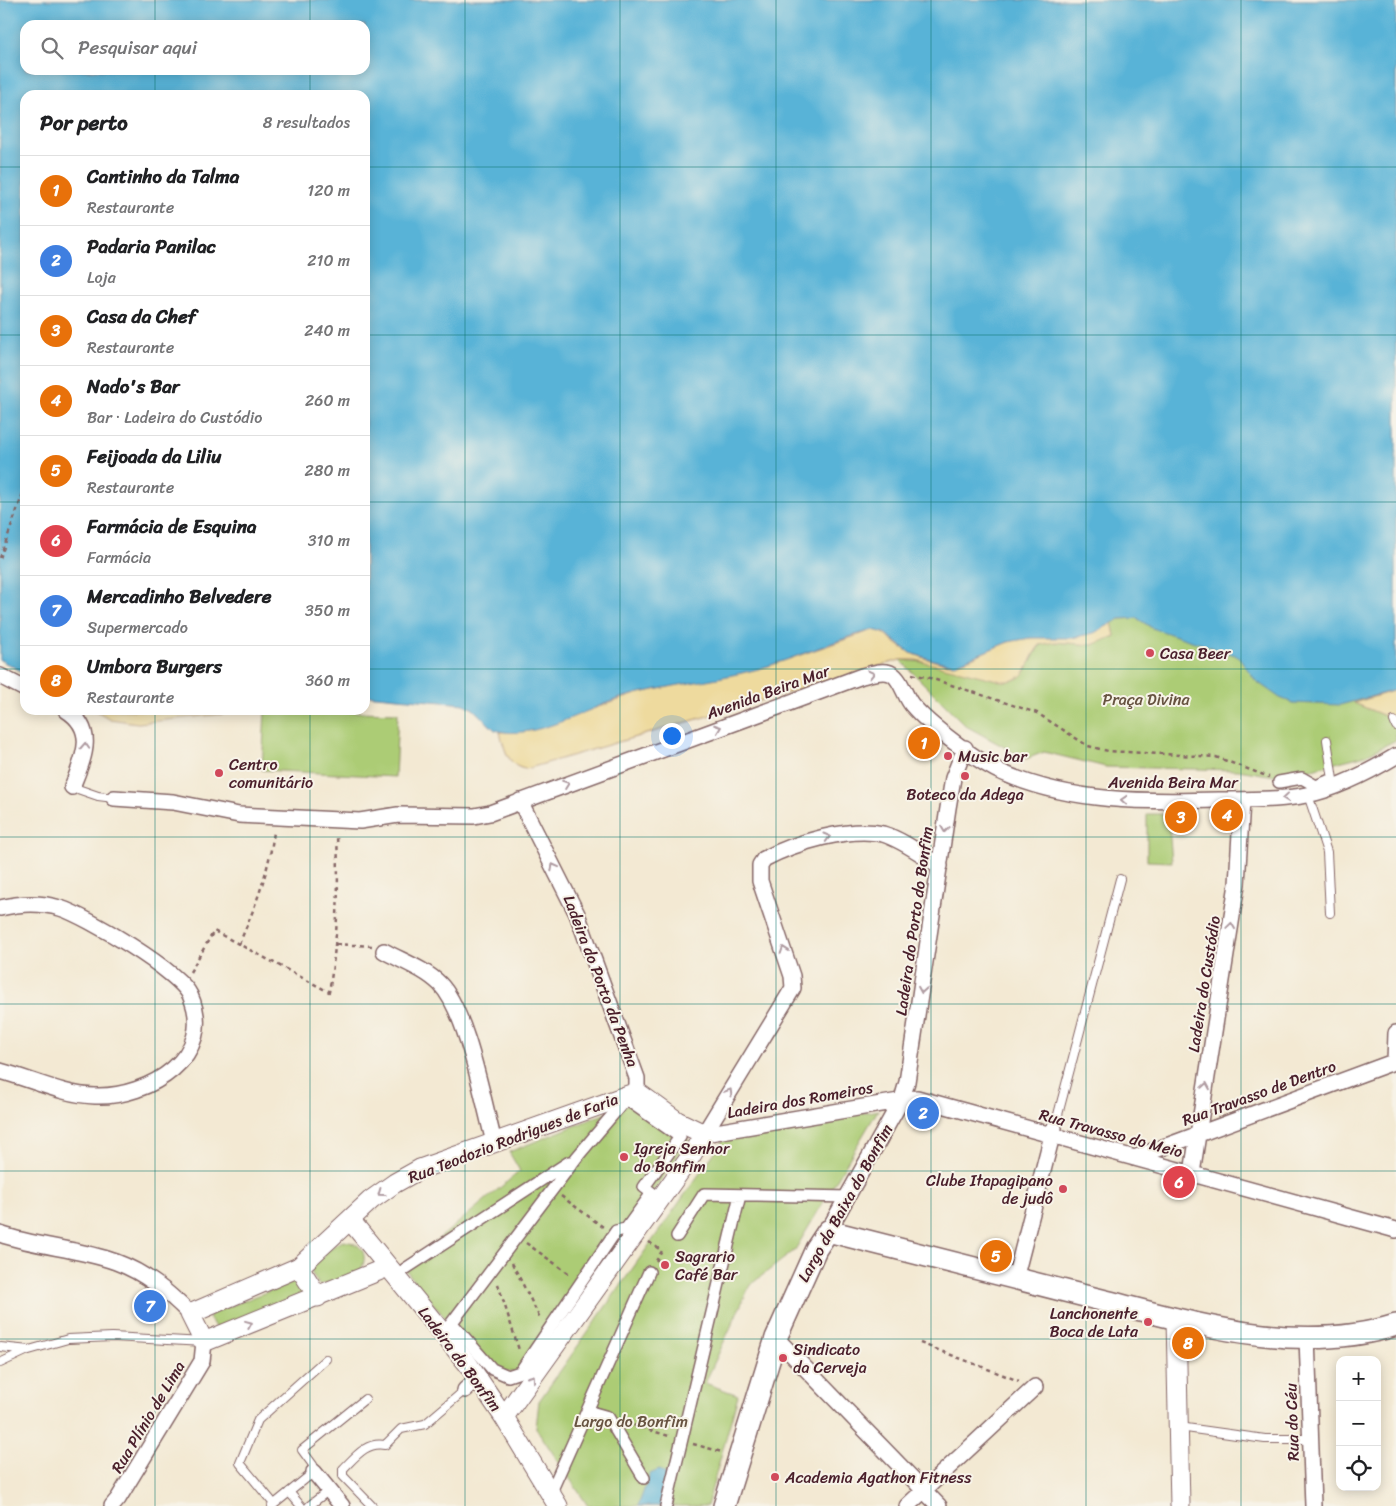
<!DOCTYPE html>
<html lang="pt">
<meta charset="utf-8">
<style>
body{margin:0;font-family:Sriracha,sans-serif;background:#f2f2f2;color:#202124}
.controls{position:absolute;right:15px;bottom:15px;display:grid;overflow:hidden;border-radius:10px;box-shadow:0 2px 12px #0003}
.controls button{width:45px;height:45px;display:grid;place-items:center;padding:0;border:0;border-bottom:1px solid #e0e0e0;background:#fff;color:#202124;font:25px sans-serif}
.you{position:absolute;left:671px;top:735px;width:18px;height:18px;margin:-12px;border:4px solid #fff;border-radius:50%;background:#1a73e8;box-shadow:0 0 0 8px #1a73e833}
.badge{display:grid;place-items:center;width:32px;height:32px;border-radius:50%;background:#2563eb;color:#fff;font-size:16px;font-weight:700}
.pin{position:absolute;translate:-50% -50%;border:2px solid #fff;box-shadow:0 1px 5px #0006}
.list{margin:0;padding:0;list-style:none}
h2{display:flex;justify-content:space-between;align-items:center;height:65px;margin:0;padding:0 20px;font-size:21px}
h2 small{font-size:16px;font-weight:400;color:#757577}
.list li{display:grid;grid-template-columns:32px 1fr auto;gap:15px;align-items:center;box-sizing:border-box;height:70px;padding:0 20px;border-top:1px solid #e0e0e0}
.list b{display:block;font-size:19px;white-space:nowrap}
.list p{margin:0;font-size:16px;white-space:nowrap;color:#757577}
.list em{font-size:16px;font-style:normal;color:#757577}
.icon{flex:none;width:28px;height:28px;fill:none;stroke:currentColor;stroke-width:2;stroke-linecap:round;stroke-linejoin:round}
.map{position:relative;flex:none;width:1396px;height:1506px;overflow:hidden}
.search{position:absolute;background:#fff;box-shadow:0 2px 12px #0003;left:20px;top:20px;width:350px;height:55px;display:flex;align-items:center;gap:12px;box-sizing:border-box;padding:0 18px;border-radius:15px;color:#757577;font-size:19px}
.panel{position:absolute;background:#fff;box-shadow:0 2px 12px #0003;left:20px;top:90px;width:350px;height:625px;border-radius:15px}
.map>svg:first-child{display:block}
</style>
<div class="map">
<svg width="1396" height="1506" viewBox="0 0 1396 1506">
<rect width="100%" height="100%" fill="#f7f3e8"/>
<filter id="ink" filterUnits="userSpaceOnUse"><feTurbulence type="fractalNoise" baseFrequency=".02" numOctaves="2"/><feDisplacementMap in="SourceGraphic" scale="10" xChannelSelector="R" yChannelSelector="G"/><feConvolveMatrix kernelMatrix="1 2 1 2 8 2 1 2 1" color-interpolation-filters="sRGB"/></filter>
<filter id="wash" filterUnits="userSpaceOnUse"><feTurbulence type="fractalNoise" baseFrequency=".0096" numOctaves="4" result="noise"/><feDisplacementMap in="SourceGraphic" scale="20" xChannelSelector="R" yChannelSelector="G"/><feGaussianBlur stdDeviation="1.12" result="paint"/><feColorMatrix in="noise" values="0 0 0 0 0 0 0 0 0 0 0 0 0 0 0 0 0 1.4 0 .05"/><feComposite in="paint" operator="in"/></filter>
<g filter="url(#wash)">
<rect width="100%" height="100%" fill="#f3e9d3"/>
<path fill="#accc74" stroke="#7b7650" d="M 1137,618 L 1152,628 L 1396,690 L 1354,703 L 1385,716 L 1396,718 L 1396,740 L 1366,755 L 1281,777 L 1238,770 L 1106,767 L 1044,752 L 1026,759 L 966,726 L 900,660 L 1026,671 L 1038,648 L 1044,643 L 1055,642 L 1092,645 L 1115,636 L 1112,622 L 1120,619 Z
M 265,710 L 398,713 L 395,777 L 262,770 Z
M 1147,814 L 1168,814 L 1172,862 L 1147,861 Z
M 634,1102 L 689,1140 L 525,1374 L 486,1368 L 404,1268 L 520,1171 L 509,1152 Z
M 878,1110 L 795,1250 L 750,1285 L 705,1383 L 738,1395 L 707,1506 L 588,1506 L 536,1428 L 539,1401 L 724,1139 Z
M 343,1241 C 367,1243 369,1260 357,1276 L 319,1285 L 311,1272 C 313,1260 332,1246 343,1241 Z
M 295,1281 L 303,1288 L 303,1294 L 216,1329 L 209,1317 L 212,1313 Z"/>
<path fill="#eeda9e" stroke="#9c7c64" d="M 1112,622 L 1115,636 L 1092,645 L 1055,642 L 1040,645 C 1025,662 1030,683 1001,681 L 916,660 L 900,660 L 526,769 C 507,767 504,746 500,732 L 531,730 L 639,693 L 768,666 L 873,630 C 886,631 891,641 901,647 C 913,655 934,662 948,664 C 963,665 990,648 1005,643 C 1044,629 1072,649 1112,622 Z
M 1396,690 L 1396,718 L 1385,716 L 1354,703 Z
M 95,710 L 236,710 L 223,714 L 138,723 L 110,719 Z"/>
<path fill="#59b3d7" stroke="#526981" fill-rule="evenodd" d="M 0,0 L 1396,0 L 1396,690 L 1340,705 L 1293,703 L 1280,698 L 1256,681 L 1238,656 L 1152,628 L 1137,618 L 1120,619 L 1094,633 L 1072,638 L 1030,638 L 1008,642 L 955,664 L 937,661 L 910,653 L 885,633 L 873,630 C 834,640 797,658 758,669 C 713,681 666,685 621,698 C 585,709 533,742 495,730 L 473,709 L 464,704 L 365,695 L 365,95 L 25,95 L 25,673 L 0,660 ZM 25,25 L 365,25 L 365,70 L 25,70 Z
M 659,1470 L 667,1475 L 669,1486 L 663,1506 L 638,1506 L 650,1474 Z"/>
</g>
<g filter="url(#ink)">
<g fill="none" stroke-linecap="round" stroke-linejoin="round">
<g stroke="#856666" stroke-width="10">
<path id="service" d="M 1394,721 L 1396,726
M 1327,740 L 1334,786
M 72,787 L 98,796 L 114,798
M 1308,795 L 1327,852 L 1330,913
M 1055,1126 L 1120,879
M 0,1347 L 29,1350 L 68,1339 L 112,1337 L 204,1342
M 0,1363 L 28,1350
M 1179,1427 L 1265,1439 L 1310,1439
M 289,1492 L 301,1506
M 274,1504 L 240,1463 L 258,1420 L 326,1359
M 272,1506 L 314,1472 L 313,1465 L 302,1450 L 365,1399
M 309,1506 L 329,1490
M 372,1506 L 343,1476 L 343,1469 C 355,1457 367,1441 385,1445 L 401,1429 L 425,1424 L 465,1390"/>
</g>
<g stroke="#856666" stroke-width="14">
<path id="pedestrian" d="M 1279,782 L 1302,778 L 1316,786 L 1328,781
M 677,1236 L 704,1194 L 849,1197
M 405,1269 L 569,1162
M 444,1333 L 577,1157 L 626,1099 L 680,1137 L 644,1187 L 652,1193 L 626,1229 L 616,1231 L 520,1372 L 508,1376 L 492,1369 L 452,1323
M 587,1411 L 608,1417 L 644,1478
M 550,1494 L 649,1272
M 666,1506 L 740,1195"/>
</g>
<g stroke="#856666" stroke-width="18">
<path id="minor" d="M 0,676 L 25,689
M 66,710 C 98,730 83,759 72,787
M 114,798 L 173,802 L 239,815 L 360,821 L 398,815 L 474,816 L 490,813 L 862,676 C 871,674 883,669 892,674 C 901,679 905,697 912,705 C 930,726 978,762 1003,773 C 1072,803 1145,802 1219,800 C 1248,799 1278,801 1306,795 C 1337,789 1369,772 1396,756
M 520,801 L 577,914 L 637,1078 L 637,1092
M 0,908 C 20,903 40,902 60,908 C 86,916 179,971 190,995 C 218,1056 148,1098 95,1096 C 63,1095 31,1079 0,1071
M 384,951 C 402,961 425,969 440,984 C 467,1012 483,1101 494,1142
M 1395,1061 L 1396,1033
M 704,1134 L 917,1098 L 1396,1230
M 704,1134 L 793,988 L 792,976 L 760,881 L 760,865 L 764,859 C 794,843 850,826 883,834 C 903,840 922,855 940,866
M 1134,1158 L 1396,1061
M 1192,1173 L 1237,884 L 1242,800
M 828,1231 L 902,1099 L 907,1082 L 948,808 L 953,778 L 965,748
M 0,1234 C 37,1247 78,1248 116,1262 C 146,1273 168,1292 190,1314
M 1015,1279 L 1054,1128
M 1307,1337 L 1313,1506
M 776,1338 L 939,1506
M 465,1390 L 478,1378
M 314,1472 L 342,1506
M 112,1506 L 118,1499 L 202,1361 L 204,1342
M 907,1506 L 1035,1387"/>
</g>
<g stroke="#856666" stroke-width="21">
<path id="tertiary" d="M 350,1220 L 468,1364 L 504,1417 L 558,1506
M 299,1267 L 318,1297
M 388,1267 L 204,1342 L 190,1314 L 299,1267 L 371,1200 L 395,1183 L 420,1169 L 637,1092 L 677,1121 L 704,1134 L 691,1156 L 504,1417
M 1176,1318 L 1180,1506"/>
</g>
<g stroke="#856666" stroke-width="24">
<path id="secondary" d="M 724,1506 L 776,1338 L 816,1249 L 828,1231 C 913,1253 997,1274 1081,1295 C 1181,1319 1293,1358 1396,1325"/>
</g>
<path stroke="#856666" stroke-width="2.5" stroke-dasharray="4 4" stroke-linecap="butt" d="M 0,558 L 25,488
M 912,674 L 930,678 L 1037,713 L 1088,746 L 1108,751 L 1216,757 L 1269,777
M 239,944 C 256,905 268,874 274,832
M 336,944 L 372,946
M 190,972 L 214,931 L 329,992 C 338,940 339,887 337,835
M 561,1196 L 603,1227
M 649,1242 L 662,1251 L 656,1261
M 526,1243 L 571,1275
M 512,1263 L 541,1320
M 498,1284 L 519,1350
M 920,1343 L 1019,1381
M 626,1423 L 669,1436
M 693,1444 L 722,1452"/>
<use href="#service" stroke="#fff" stroke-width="8"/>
<use href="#pedestrian" stroke="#fff" stroke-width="11"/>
<use href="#minor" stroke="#fff" stroke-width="15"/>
<use href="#tertiary" stroke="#fff" stroke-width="19"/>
<use href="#secondary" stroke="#fff" stroke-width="21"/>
</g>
<defs><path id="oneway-chevron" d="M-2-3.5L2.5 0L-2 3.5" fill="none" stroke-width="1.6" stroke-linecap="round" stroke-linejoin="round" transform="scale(1.25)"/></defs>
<g stroke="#ae9aa0">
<use href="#oneway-chevron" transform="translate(871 674) rotate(-13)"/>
<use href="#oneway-chevron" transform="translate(718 728) rotate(-20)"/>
<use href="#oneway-chevron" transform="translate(85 746) rotate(-87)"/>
<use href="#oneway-chevron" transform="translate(566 784) rotate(-20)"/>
<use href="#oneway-chevron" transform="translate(1286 798) rotate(174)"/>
<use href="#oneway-chevron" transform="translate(1124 800) rotate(-176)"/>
<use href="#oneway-chevron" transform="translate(945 829) rotate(98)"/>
<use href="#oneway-chevron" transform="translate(827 837) rotate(-16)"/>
<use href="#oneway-chevron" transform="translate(554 867) rotate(-118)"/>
<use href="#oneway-chevron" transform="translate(1231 926) rotate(-82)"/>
<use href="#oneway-chevron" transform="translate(784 950) rotate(-109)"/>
<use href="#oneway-chevron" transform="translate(922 990) rotate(99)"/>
<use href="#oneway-chevron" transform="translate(1206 1086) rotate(-81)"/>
<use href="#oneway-chevron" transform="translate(729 1092) rotate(-59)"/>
<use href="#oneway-chevron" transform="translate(381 1193) rotate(144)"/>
<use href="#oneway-chevron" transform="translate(249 1324) rotate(-22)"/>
<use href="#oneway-chevron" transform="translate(532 1378) rotate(-55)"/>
</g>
</g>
<path fill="none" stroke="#0f766e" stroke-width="1" stroke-opacity="0.55" d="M 155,0 L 155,25M 310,0 L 310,25M 465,0 L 465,1506M 620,0 L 620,1506M 776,0 L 776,1506M 931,0 L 931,1506M 1086,0 L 1086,1506M 1241,0 L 1241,1506M 155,70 L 155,95M 310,70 L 310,95M 0,167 L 25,167M 365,167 L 1396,167M 0,335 L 25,335M 365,335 L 1396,335M 0,502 L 25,502M 365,502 L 1396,502M 0,669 L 25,669M 365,669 L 1396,669M 155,710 L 155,1506M 310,710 L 310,1506M 0,837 L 1396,837M 0,1004 L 1396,1004M 0,1171 L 1396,1171M 0,1339 L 1396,1339"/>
<g fill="#d1495b" stroke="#f7f3e8" stroke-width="2">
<circle cx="1150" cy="653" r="5"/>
<circle cx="948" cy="756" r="5"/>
<circle cx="219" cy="773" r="5"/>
<circle cx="965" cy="776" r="5"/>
<circle cx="624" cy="1157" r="5"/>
<circle cx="1063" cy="1189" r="5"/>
<circle cx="665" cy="1265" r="5"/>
<circle cx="1148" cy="1322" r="5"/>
<circle cx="783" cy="1358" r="5"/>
<circle cx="775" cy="1477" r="5"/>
</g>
<g text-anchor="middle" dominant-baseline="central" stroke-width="4" stroke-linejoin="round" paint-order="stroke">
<g font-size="16" fill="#4a1f2b" stroke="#f7f3e8" text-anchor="start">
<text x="1160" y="653">Casa Beer</text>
<text x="958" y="756">Music bar</text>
<text x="229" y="764">Centro<tspan x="229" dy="18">comunitário</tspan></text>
<text x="965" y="794" text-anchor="middle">Boteco da Adega</text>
<text x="634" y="1148">Igreja Senhor<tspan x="634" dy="18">do Bonfim</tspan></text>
<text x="1053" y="1180" text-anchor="end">Clube Itapagipano<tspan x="1053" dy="18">de judô</tspan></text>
<text x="675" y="1256">Sagrario<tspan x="675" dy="18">Café Bar</tspan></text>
<text x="1138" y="1313" text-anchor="end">Lanchonente<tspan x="1138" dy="18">Boca de Lata</tspan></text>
<text x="793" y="1349">Sindicato<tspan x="793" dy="18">da Cerveja</tspan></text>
<text x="785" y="1477">Academia Agathon Fitness</text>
</g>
<g font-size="16" fill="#4a1f2b" stroke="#f7f3e8">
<text transform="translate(768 692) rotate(-20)">Avenida Beira Mar</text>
<text x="1173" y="782">Avenida Beira Mar</text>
<text transform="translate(914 921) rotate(-82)">Ladeira do Porto do Bonfim</text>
<text transform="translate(601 981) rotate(69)">Ladeira do Porto da Penha</text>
<text transform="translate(1204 984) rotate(-81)">Ladeira do Custódio</text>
<text transform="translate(1259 1093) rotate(-20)">Rua Travasso de Dentro</text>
<text transform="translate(800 1100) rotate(-10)">Ladeira dos Romeiros</text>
<text transform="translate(1111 1133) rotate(15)">Rua Travasso do Meio</text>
<text transform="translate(513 1138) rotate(-21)">Rua Teodozio Rodrigues de Faria</text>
<text transform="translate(845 1203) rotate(-61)">Largo da Baixa do Bonfim</text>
<text transform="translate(460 1359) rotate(53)">Ladeira do Bonfim</text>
<text transform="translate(148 1417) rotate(-59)">Rua Plínio de Lima</text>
<text transform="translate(1292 1422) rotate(-92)">Rua do Céu</text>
</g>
<g font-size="16" fill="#675341" stroke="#f7f3e8">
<text x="1146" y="699">Praça Divina</text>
<text x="631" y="1421">Largo do Bonfim</text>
</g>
</g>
</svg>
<div class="controls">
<button>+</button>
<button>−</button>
<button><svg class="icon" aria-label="locate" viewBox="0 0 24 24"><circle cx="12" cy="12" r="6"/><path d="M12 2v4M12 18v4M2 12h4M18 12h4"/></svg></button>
</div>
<div class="you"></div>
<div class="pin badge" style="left:924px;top:743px;background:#e8710a">1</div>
<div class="pin badge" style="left:923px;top:1113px;background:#3f7fe0">2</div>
<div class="pin badge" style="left:1181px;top:817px;background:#e8710a">3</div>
<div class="pin badge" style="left:1227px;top:815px;background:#e8710a">4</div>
<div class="pin badge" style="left:996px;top:1256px;background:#e8710a">5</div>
<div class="pin badge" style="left:1179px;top:1182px;background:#e0444e">6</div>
<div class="pin badge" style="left:150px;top:1306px;background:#3f7fe0">7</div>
<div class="pin badge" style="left:1188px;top:1343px;background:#e8710a">8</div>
<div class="search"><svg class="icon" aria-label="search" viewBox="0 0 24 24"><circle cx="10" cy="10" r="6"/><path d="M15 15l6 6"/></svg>Pesquisar aqui</div>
<section class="panel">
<h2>Por perto<small>8 resultados</small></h2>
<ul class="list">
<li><span class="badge" style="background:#e8710a">1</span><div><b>Cantinho da Talma</b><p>Restaurante</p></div><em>120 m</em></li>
<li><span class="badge" style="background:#3f7fe0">2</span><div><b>Padaria Panilac</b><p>Loja</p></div><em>210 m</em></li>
<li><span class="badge" style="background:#e8710a">3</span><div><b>Casa da Chef</b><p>Restaurante</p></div><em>240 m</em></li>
<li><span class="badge" style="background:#e8710a">4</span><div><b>Nado's Bar</b><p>Bar · Ladeira do Custódio</p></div><em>260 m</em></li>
<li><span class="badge" style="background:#e8710a">5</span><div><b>Feijoada da Liliu</b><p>Restaurante</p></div><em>280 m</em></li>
<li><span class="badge" style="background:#e0444e">6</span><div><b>Farmácia de Esquina</b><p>Farmácia</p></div><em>310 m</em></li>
<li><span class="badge" style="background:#3f7fe0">7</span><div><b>Mercadinho Belvedere</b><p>Supermercado</p></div><em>350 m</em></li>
<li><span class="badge" style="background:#e8710a">8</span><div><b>Umbora Burgers</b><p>Restaurante</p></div><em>360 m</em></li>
</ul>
</section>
</div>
